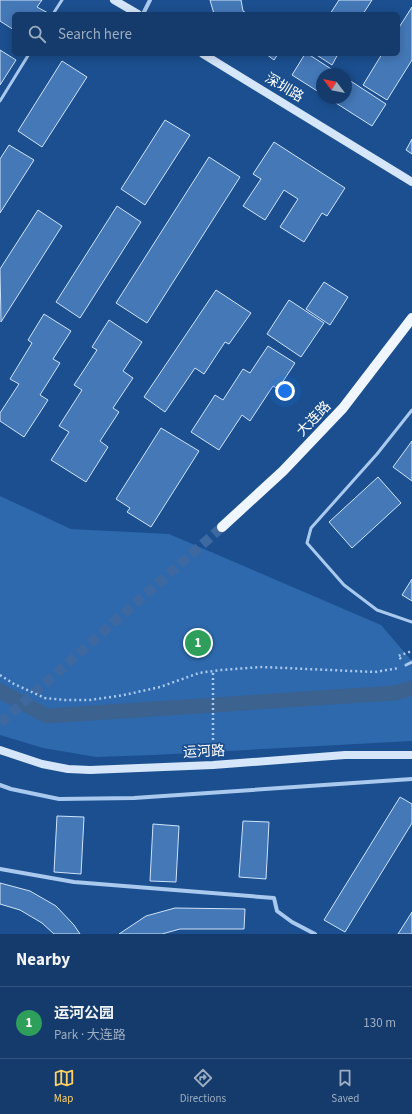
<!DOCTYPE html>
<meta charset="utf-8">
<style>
body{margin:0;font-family:"Source Sans 3","Noto Sans SC",sans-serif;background:#214673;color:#f1f3f6}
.compass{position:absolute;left:316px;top:68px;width:36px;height:36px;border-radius:50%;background:#143b6b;box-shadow:0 2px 10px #0003;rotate:302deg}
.you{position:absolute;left:285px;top:391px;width:14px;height:14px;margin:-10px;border:3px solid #fff;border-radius:50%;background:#1a73e8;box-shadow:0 0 0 6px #1a73e833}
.badge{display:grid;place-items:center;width:26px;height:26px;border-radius:50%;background:#ffd166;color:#fff;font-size:13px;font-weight:700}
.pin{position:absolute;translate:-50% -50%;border:2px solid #fff;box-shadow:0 1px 4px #0006}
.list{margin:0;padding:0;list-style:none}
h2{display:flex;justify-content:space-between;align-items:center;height:52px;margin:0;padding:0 16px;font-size:17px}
h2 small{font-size:13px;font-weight:400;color:#9dadc1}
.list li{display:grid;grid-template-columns:26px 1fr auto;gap:12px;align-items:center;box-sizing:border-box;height:72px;padding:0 16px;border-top:1px solid #33557e}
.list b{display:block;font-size:15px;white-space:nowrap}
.list p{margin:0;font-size:13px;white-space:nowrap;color:#9dadc1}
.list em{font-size:13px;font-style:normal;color:#9dadc1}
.icon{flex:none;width:22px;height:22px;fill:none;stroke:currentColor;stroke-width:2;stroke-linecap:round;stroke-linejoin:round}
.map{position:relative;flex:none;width:412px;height:934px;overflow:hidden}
.search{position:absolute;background:#143b6b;box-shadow:0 2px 10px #0003;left:12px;right:12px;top:12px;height:44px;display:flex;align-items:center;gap:10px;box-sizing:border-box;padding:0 14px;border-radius:6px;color:#9dadc1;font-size:15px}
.sheet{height:124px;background:#143b6b}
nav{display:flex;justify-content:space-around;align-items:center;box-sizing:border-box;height:56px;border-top:1px solid #33557e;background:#143b6b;font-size:11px;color:#9dadc1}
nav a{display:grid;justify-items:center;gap:2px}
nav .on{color:#ffd166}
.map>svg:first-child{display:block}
</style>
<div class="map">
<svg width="412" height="934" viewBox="0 0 412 934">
<rect width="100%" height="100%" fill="#1b4f8f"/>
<path fill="#2e69ad" d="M 0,496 L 71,529 L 169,534 L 381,625 L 412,661 L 412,741 L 154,755 L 96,757 L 43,748 L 0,735 Z"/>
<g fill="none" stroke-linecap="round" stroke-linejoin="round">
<path stroke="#3c6290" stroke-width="15" d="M 0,691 L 47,716 L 395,693 L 412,688"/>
</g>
<path fill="#4478b7" stroke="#cfe3fa" d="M 0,0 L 42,0 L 37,7 L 48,13 L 14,14 L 14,30 L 0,21 Z
M 210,0 L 241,0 L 243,11 L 248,14 L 214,14 Z
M 339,0 L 372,0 L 363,14 L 330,14 Z
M 412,7 L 412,60 L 387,100 L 363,85 L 382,54 L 398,54 L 398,29 Z
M 0,50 L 16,60 L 0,85 Z
M 266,54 L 278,54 L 274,60 Z
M 305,54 L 308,54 L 339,74 L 322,74 L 322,94 L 292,75 Z
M 315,54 L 338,54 L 332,65 Z
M 62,61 L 87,77 L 42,147 L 18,131 Z
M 346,78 L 386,104 L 372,126 L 328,98 L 346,98 Z
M 165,120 L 190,135 L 145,205 L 121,189 Z
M 412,139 L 412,154 L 406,150 Z
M 274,142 L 345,188 L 327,216 L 322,213 L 304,242 L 280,227 L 298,199 L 284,190 L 265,220 L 243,206 L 261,179 L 253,174 Z
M 9,145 L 34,160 L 0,213 L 0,159 Z
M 209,157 L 240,177 L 147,323 L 116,303 Z
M 117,206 L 141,222 L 80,318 L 56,302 Z
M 38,210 L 62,226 L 1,322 L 0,269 Z
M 324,282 L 348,297 L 330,325 L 306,309 Z
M 216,290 L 251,313 L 229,344 L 225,342 L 204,374 L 195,368 L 165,412 L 144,397 Z
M 289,300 L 324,323 L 301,357 L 267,334 Z
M 44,314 L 71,331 L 53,359 L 60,363 L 40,395 L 48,400 L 24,437 L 0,421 L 0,413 L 19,384 L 10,379 L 32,343 L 28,340 Z
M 109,320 L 142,342 L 123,371 L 133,378 L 113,408 L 119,412 L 100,441 L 108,447 L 86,482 L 51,460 L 69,432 L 59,426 L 82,390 L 74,385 L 97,350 L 92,347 Z
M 268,346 L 295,363 L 278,389 L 273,386 L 250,421 L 242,415 L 219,450 L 191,432 L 215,395 L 223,400 L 243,369 L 250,373 Z
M 161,428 L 199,451 L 151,527 L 127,512 L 130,508 L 116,499 Z
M 412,441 L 412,481 L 393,467 Z
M 378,477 L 401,503 L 352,548 L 329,522 Z
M 412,579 L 412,601 L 402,595 Z
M 400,797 L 412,804 L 412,823 L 345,932 L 324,920 Z
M 57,816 L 84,817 L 81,874 L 54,872 Z
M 243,821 L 269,822 L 266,879 L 239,877 Z
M 153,824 L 179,826 L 176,882 L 150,881 Z
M 0,883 L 30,891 L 56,906 L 74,925 L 80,934 L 54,934 L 42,923 L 20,910 L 0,904 Z
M 175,908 L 245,909 L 244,929 L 180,929 L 162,934 L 119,934 L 146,916 Z
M 412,912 L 412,934 L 398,934 Z"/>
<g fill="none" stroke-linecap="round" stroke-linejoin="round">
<path stroke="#3d69a0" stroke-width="10" stroke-dasharray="10 5" stroke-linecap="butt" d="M 0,723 L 222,527"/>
<path stroke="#a9c9ee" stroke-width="2.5" stroke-dasharray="2 3" stroke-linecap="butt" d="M 401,659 L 398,656 L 412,651
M 0,675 L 14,684 L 45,698 L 65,700 L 90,700 L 124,695 L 160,687 L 199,673 L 221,670 L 262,667 L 375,672 L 399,668
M 213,755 L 213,671"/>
<path stroke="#a9c9ee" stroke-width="3" d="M 53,14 L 62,0
M 0,101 L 29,54
M 412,410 L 377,454 L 311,528 L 307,543 L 344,585 L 377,610 L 412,622
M 406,665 L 412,662"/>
<path stroke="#a9c9ee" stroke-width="4" d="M 143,14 L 150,0
M 0,785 L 11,789 L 59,799 L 134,798 L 412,779
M 0,869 L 74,882 L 274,898 L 277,911 L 292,922 L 315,934"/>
<path stroke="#d6e6fa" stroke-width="8" d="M 114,0 L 138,14
M 203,54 L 412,182
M 0,750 L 42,764 L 68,769 L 90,770 L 213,765 L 345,755 L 412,755"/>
<path stroke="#f0f6ff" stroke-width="10" d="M 222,527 L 283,471 L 343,408 L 412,318"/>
</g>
<g text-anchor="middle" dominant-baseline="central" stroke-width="3.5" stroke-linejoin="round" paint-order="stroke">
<g font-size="14" fill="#fff" stroke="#1b4f8f">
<text transform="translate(284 88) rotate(31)">深圳路</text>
<text transform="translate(314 419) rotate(-46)">大连路</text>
<text transform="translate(204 752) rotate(-3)">运河路</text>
</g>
</g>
</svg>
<svg class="compass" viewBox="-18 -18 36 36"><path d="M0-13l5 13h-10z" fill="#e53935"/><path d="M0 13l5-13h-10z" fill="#9dadc1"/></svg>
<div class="you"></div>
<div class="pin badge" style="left:198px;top:643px;background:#2e9e5b">1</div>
<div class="search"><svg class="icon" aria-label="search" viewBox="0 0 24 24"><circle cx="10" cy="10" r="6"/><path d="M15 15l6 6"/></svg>Search here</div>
</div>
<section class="sheet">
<h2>Nearby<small></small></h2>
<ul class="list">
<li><span class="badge" style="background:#2e9e5b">1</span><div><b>运河公园</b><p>Park · 大连路</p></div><em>130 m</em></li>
</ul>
</section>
<nav>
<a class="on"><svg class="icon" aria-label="map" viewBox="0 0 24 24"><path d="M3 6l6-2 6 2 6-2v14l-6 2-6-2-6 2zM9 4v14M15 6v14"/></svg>Map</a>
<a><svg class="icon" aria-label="directions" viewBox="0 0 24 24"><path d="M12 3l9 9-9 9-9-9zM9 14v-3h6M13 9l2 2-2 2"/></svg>Directions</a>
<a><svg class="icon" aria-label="saved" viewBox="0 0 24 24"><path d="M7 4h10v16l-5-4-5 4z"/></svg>Saved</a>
</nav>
